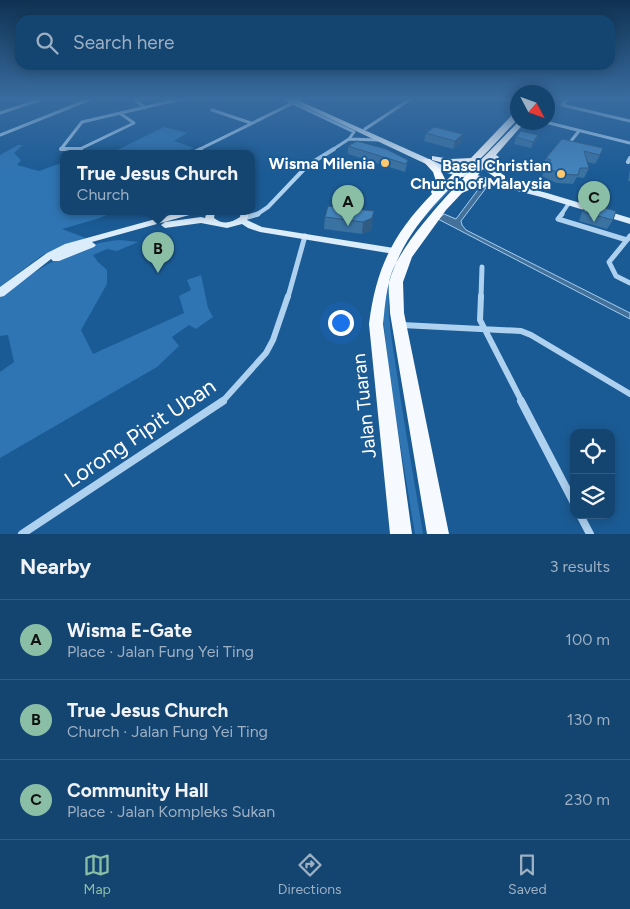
<!DOCTYPE html>
<meta charset="utf-8">
<style>
body{margin:0;font-family:Figtree,sans-serif;background:#1d4b75;color:#f1f3f6}
.controls{position:absolute;right:15px;bottom:15px;display:grid;overflow:hidden;border-radius:10px;box-shadow:0 2px 12px #0003}
.controls button{width:45px;height:45px;display:grid;place-items:center;padding:0;border:0;border-bottom:1px solid #335c83;background:#144470;color:#f1f3f6;font:25px sans-serif}
.compass{position:absolute;left:510px;top:85px;width:45px;height:45px;border-radius:50%;background:#144470;box-shadow:0 2px 12px #0003;rotate:131deg}
.you{position:absolute;left:340px;top:322px;width:18px;height:18px;margin:-12px;border:4px solid #fff;border-radius:50%;background:#1a73e8;box-shadow:0 0 0 8px #1a73e833}
.badge{display:grid;place-items:center;width:32px;height:32px;border-radius:50%;background:#8abfa5;color:#111;font-size:16px;font-weight:700}
.pin{position:absolute;translate:-50% -41px;filter:drop-shadow(0 1px 2px #0008)}
.pin::after{content:'';position:absolute;top:26px;width:18px;height:15px;background:inherit;clip-path:polygon(0 0,100% 0,50% 100%)}
.popup{position:absolute;left:60px;top:150px;width:195px;height:65px;box-sizing:border-box;display:grid;place-content:center;border-radius:10px;background:#144470;filter:drop-shadow(0 1px 4px #0005);font-size:16px;white-space:nowrap;color:#9db0c3}
.popup b{font-size:19px;color:#f1f3f6}
.popup::after{content:'';position:absolute;left:50%;top:100%;margin-left:-10px;border:10px solid transparent;border-top-color:#144470}
.list{margin:0;padding:0;list-style:none}
h2{display:flex;justify-content:space-between;align-items:center;height:65px;margin:0;padding:0 20px;font-size:21px}
h2 small{font-size:16px;font-weight:400;color:#9db0c3}
.list li{display:grid;grid-template-columns:32px 1fr auto;gap:15px;align-items:center;box-sizing:border-box;height:80px;padding:0 20px;border-top:1px solid #335c83}
.list b{display:block;font-size:19px;white-space:nowrap}
.list p{margin:0;font-size:16px;white-space:nowrap;color:#9db0c3}
.list em{font-size:16px;font-style:normal;color:#9db0c3}
.icon{flex:none;width:28px;height:28px;fill:none;stroke:currentColor;stroke-width:2;stroke-linecap:round;stroke-linejoin:round}
.map{position:relative;flex:none;width:630px;height:534px;overflow:hidden}
.search{position:absolute;background:#144470;box-shadow:0 2px 12px #0003;left:15px;right:15px;top:15px;height:55px;display:flex;align-items:center;gap:12px;box-sizing:border-box;padding:0 18px;border-radius:15px;color:#9db0c3;font-size:19px}
.sheet{height:305px;background:#144470}
nav{display:flex;justify-content:space-around;align-items:center;box-sizing:border-box;height:70px;border-top:1px solid #335c83;background:#144470;font-size:14px;color:#9db0c3}
nav a{display:grid;justify-items:center;gap:2px}
nav .on{color:#8abfa5}
.map>svg:first-child{display:block}
</style>
<div class="map">
<svg width="630" height="534" viewBox="0 0 630 534">
<rect width="100%" height="100%" fill="#1b5b95"/>
<path fill="#2f75b3" d="M 164,127 L 187,133 L 174,141 L 194,148 L 181,154 L 109,154 Z
M 18,145 L 23,145 L 14,153 L 21,160 L 17,165 L 39,171 L 64,162 L 64,212 L 113,212 L 100,218 L 62,229 L 86,238 L 53,250 L 41,256 L 0,287 L 0,155 Z
M 458,179 L 458,182 C 433,209 401,237 392,274 C 384,304 392,338 396,368 C 404,424 414,479 423,534 L 415,534 L 392,395 L 382,310 L 387,272 L 418,221 Z
M 120,240 L 138,242 L 117,251 L 107,249 L 93,255 L 98,262 L 107,270 L 107,284 L 81,330 L 93,354 L 184,313 L 179,296 L 191,290 L 187,280 L 201,275 L 208,308 L 213,317 L 196,329 L 189,325 L 172,337 L 179,346 L 157,367 L 0,458 L 0,372 L 14,362 L 8,335 L 0,336 L 0,297 C 37,269 73,244 120,240 Z"/>
<path fill="#44719a" stroke="#a1cdf2" d="M 480,187 L 486,188 L 461,221 L 462,225 L 466,230 L 630,313 L 630,319 L 438,219 L 444,214 L 456,219 Z"/>
<g fill="none" stroke-linecap="round" stroke-linejoin="round">
<path stroke="#aed1f0" stroke-width="3" d="M 133,98 L 145,108
M 282,98 L 354,132 L 349,139
M 497,98 L 518,102
M 568,98 L 562,105 L 630,121
M 300,99 L 302,98
M 212,110 L 251,123
M 0,113 L 45,98
M 121,114 L 134,123 L 80,149 L 61,149 L 82,122 L 185,98
M 545,122 L 630,143
M 365,129 L 412,98
M 0,135 L 93,98
M 567,146 L 579,131
M 198,150 L 293,103
M 332,150 L 349,139 L 378,140"/>
<path stroke="#aed1f0" stroke-width="4" d="M 61,149 L 81,149
M 190,154 L 201,149
M 628,162 L 630,158
M 256,215 L 268,207 L 308,165 L 334,149
M 561,215 L 569,203"/>
<path stroke="#aed1f0" stroke-width="5" d="M 562,214 L 558,219 L 627,240 L 630,236
M 244,218 L 258,214
M 627,240 L 609,262 L 616,276 L 630,283
M 288,297 L 305,236
M 481,297 L 482,267"/>
<path stroke="#aed1f0" stroke-width="6" d="M 481,296 L 480,320 L 522,402
M 402,325 L 521,331 L 531,335 L 630,394
M 222,402 L 266,353 L 273,340 L 288,296"/>
<path stroke="#aed1f0" stroke-width="8" d="M 521,401 L 574,503
M 580,515 L 590,534
M 22,534 L 223,401"/>
<path fill="#dbecfb" fill-rule="evenodd" d="M 286,98 L 293,98 L 449,168 L 547,193 L 630,218 L 630,224 L 541,197 L 443,172 Z
M 181,212 L 194,212 L 193,214 L 92,242 L 96,245 L 94,247 L 59,261 L 53,261 L 51,259 L 4,296 L 0,297 L 0,287 L 47,253 L 65,244 Z
M 207,212 L 215,212 L 214,218 C 223,225 231,223 240,217 L 241,212 L 249,212 L 247,220 L 262,227 L 394,248 L 399,251 L 394,254 L 260,232 L 248,228 L 242,224 L 227,228 L 201,223 L 165,228 L 161,225 L 165,222 L 201,217 L 205,218 Z"/>
<path fill="#f6faff" fill-rule="evenodd" d="M 515,112 L 518,112 L 518,119 C 508,129 499,140 489,150 C 453,186 413,219 394,268 C 386,286 385,305 383,324 L 412,534 L 390,534 L 369,324 C 376,268 393,234 432,194 L 431,192 L 436,181 L 433,172 L 423,161 L 424,159 L 430,159 L 440,169 L 446,181 L 464,163 L 451,165 L 432,160 L 432,156 L 451,159 L 471,158 Z
M 518,122 L 525,122 L 496,155 L 499,157 L 492,167 L 505,176 L 505,180 L 499,180 L 483,169 L 471,183 L 493,180 L 498,183 L 496,185 L 471,189 L 462,193 L 446,210 L 412,257 L 403,282 L 404,313 L 449,534 L 427,534 L 390,313 C 390,303 388,292 389,282 C 397,239 486,156 518,122 Z"/>
</g>
<path fill="#3a72a2" d="M 426,133 L 461,142 L 453,149 L 424,141 Z
M 538,135 L 536,141 L 531,148 L 514,144 L 516,137 Z
M 562,139 L 600,155 L 595,164 L 587,162 L 589,168 L 584,178 L 577,177 L 573,184 L 556,183 L 542,176 L 545,169 L 542,167 L 546,158 Z
M 348,146 L 408,160 L 405,172 L 348,154 Z
M 630,169 L 630,181 L 628,181 Z
M 587,203 L 613,220 L 607,229 L 579,221 L 582,212 Z
M 325,217 L 372,223 L 371,230 L 362,234 L 324,229 Z"/>
<path fill="#305c84" d="M 463,134 L 461,142 L 453,149 L 455,141 Z
M 538,135 L 536,141 L 531,148 L 533,142 Z
M 374,211 L 371,230 L 362,234 L 363,222 Z"/>
<path fill="#4484bc" stroke="#305c84" d="M 434,127 L 463,134 L 455,141 L 426,133 Z
M 521,131 L 538,135 L 533,142 L 516,137 Z
M 562,139 L 603,148 L 600,155 L 584,151 L 589,168 L 580,168 L 578,175 L 560,174 L 546,167 L 551,160 L 546,158 Z
M 357,141 L 386,149 L 408,160 L 406,164 L 348,146 Z
M 587,203 L 616,211 L 613,220 L 583,212 Z
M 328,206 L 374,211 L 372,218 L 363,222 L 325,217 Z"/>
<linearGradient id="sky" x2="0" y2="1"><stop stop-color="#0f3252"/><stop offset="0.57" stop-color="#396ca0"/><stop offset="1" stop-color="#396ca0" stop-opacity="0"/></linearGradient>
<rect width="630" height="173" fill="url(#sky)"/>
<g fill="#ffc86c" stroke="#1b5b95" stroke-width="2">
<circle cx="385" cy="163" r="5"/>
<circle cx="561" cy="174" r="5"/>
</g>
<g text-anchor="middle" dominant-baseline="central" stroke-width="4" stroke-linejoin="round" paint-order="stroke">
<g font-size="16" font-weight="bold" fill="#fff" stroke="#1b5b95" text-anchor="end">
<text x="375" y="163">Wisma Milenia</text>
<text x="551" y="165">Basel Christian<tspan x="551" dy="18">Church of Malaysia</tspan></text>
</g>
<g font-size="19" fill="#fff" stroke="#1b5b95">
<text transform="translate(364 406) rotate(-96)">Jalan Tuaran</text>
</g>
<g font-size="22" fill="#fff" stroke="#1b5b95">
<text transform="translate(140 433) rotate(-34)">Lorong Pipit Uban</text>
</g>
</g>
</svg>
<div class="controls">
<button><svg class="icon" aria-label="locate" viewBox="0 0 24 24"><circle cx="12" cy="12" r="6"/><path d="M12 2v4M12 18v4M2 12h4M18 12h4"/></svg></button>
<button><svg class="icon" aria-label="layers" viewBox="0 0 24 24"><path d="M12 4l9 5-9 5-9-5zM3 14l9 5 9-5"/></svg></button>
</div>
<svg class="compass" viewBox="-18 -18 36 36"><path d="M0-13l5 13h-10z" fill="#e53935"/><path d="M0 13l5-13h-10z" fill="#9db0c3"/></svg>
<div class="you"></div>
<div class="pin badge" style="left:348px;top:226px">A</div>
<div class="pin badge" style="left:158px;top:273px">B</div>
<div class="popup"><b>True Jesus Church</b>Church</div>
<div class="pin badge" style="left:594px;top:222px">C</div>
<div class="search"><svg class="icon" aria-label="search" viewBox="0 0 24 24"><circle cx="10" cy="10" r="6"/><path d="M15 15l6 6"/></svg>Search here</div>
</div>
<section class="sheet">
<h2>Nearby<small>3 results</small></h2>
<ul class="list">
<li><span class="badge">A</span><div><b>Wisma E-Gate</b><p>Place · Jalan Fung Yei Ting</p></div><em>100 m</em></li>
<li><span class="badge">B</span><div><b>True Jesus Church</b><p>Church · Jalan Fung Yei Ting</p></div><em>130 m</em></li>
<li><span class="badge">C</span><div><b>Community Hall</b><p>Place · Jalan Kompleks Sukan</p></div><em>230 m</em></li>
</ul>
</section>
<nav>
<a class="on"><svg class="icon" aria-label="map" viewBox="0 0 24 24"><path d="M3 6l6-2 6 2 6-2v14l-6 2-6-2-6 2zM9 4v14M15 6v14"/></svg>Map</a>
<a><svg class="icon" aria-label="directions" viewBox="0 0 24 24"><path d="M12 3l9 9-9 9-9-9zM9 14v-3h6M13 9l2 2-2 2"/></svg>Directions</a>
<a><svg class="icon" aria-label="saved" viewBox="0 0 24 24"><path d="M7 4h10v16l-5-4-5 4z"/></svg>Saved</a>
</nav>
